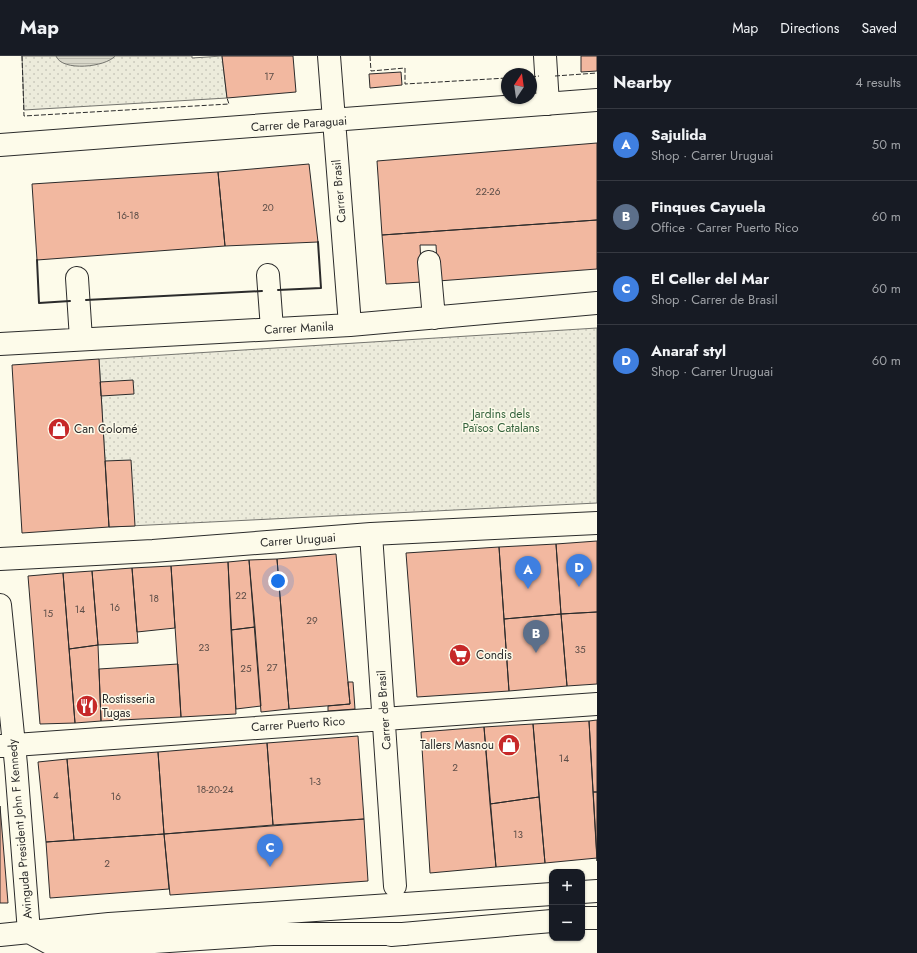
<!DOCTYPE html>
<meta charset="utf-8">
<style>
body{margin:0;font-family:Jost,sans-serif;background:#20242c;color:#f1f3f6}
.controls{position:absolute;right:12px;bottom:12px;display:grid;overflow:hidden;border-radius:8px;box-shadow:0 1px 3px #0004}
.controls button{width:36px;height:36px;display:grid;place-items:center;padding:0;border:0;border-bottom:1px solid #363941;background:#171b24;color:#f1f3f6;font:20px sans-serif}
.compass{position:absolute;left:501px;top:12px;width:36px;height:36px;border-radius:50%;background:#171b24;box-shadow:0 1px 3px #0004;rotate:13deg}
.you{position:absolute;left:278px;top:525px;width:14px;height:14px;margin:-10px;border:3px solid #fff;border-radius:50%;background:#1a73e8;box-shadow:0 0 0 6px #1a73e833}
.badge{display:grid;place-items:center;width:26px;height:26px;border-radius:50%;background:#c62828;color:#fff;font-size:13px;font-weight:700}
.pin{position:absolute;translate:-50% -33px;filter:drop-shadow(0 1px 2px #0008)}
.pin::after{content:'';position:absolute;top:21px;width:14px;height:12px;background:inherit;clip-path:polygon(0 0,100% 0,50% 100%)}
.list{margin:0;padding:0;list-style:none}
h2{display:flex;justify-content:space-between;align-items:center;height:52px;margin:0;padding:0 16px;font-size:17px}
h2 small{font-size:13px;font-weight:400;color:#9ea1a6}
.list li{display:grid;grid-template-columns:26px 1fr auto;gap:12px;align-items:center;box-sizing:border-box;height:72px;padding:0 16px;border-top:1px solid #363941}
.list b{display:block;font-size:15px;white-space:nowrap}
.list p{margin:0;font-size:13px;white-space:nowrap;color:#9ea1a6}
.list em{font-size:13px;font-style:normal;color:#9ea1a6}
.map{position:relative;flex:none;width:597px;height:897px;overflow:hidden}
header{display:flex;align-items:center;gap:24px;box-sizing:border-box;height:56px;padding:0 20px;background:#171b24;border-bottom:1px solid #363941}
header strong{font-size:19px}
nav{display:flex;gap:22px;margin-inline-start:auto;font-size:14px}
main{display:flex}
aside{flex:1;background:#171b24}
.map>svg:first-child{display:block}
</style>
<header>
<strong>Map</strong>
<nav><a>Map</a><a>Directions</a><a>Saved</a></nav>
</header>
<main>
<div class="map">
<svg width="597" height="897" viewBox="0 0 597 897">
<defs>
<pattern id="park-dots" width="8" height="8" patternUnits="userSpaceOnUse"><rect width="8" height="8" fill="#ecebdb"/><path d="M2 2h.1M6 6h.1" fill="none" stroke="#cbcabc" stroke-width="1.8" stroke-linecap="round"/></pattern>
<pattern id="water-rules" width="6" height="5" patternUnits="userSpaceOnUse"><rect width="6" height="5" fill="#d8d7c9"/><path d="M0 2.5h6" fill="none" stroke="#bab9ad"/></pattern>
</defs>
<rect width="100%" height="100%" fill="#fdfbea"/>
<path fill="url(#park-dots)" stroke="#74746e" d="M 22,0 L 192,0 L 192,2 L 222,0 L 227,42 L 24,54 Z
M 597,272 L 597,447 L 109,471 L 99,303 Z"/>
<path fill="url(#water-rules)" stroke="#74746e" d="M 56,0 L 115,0 C 106,11 62,16 56,0 Z"/>
<path fill="#f2b8a0" stroke="#2b2b2b" d="M 222,0 L 293,0 L 296,36 L 227,42 Z
M 581,0 L 597,0 L 597,15 L 581,16 Z
M 401,16 L 402,29 L 370,32 L 369,18 Z
M 597,87 L 597,164 L 382,179 L 377,105 Z
M 309,108 L 318,186 L 225,190 L 218,116 Z
M 218,116 L 225,190 L 37,204 L 32,128 Z
M 597,164 L 597,213 L 438,225 L 436,189 L 420,189 L 422,226 L 386,228 L 382,179 Z
M 99,303 L 109,471 L 22,477 L 12,309 Z
M 133,324 L 134,338 L 101,340 L 100,326 Z
M 131,404 L 135,470 L 109,471 L 105,405 Z
M 597,485 L 597,556 L 561,558 L 556,488 Z
M 556,488 L 561,558 L 504,563 L 499,491 Z
M 499,491 L 509,635 L 417,641 L 406,497 Z
M 336,498 L 350,648 L 289,653 L 277,503 Z
M 277,503 L 289,653 L 261,656 L 249,504 Z
M 249,504 L 255,571 L 231,574 L 228,506 Z
M 228,506 L 236,658 L 181,661 L 171,510 Z
M 171,510 L 175,572 L 137,576 L 132,512 Z
M 132,512 L 138,587 L 98,589 L 92,515 Z
M 92,515 L 98,589 L 69,593 L 63,517 Z
M 63,517 L 75,667 L 40,668 L 28,520 Z
M 597,556 L 597,628 L 567,630 L 561,558 Z
M 561,558 L 567,630 L 509,635 L 504,563 Z
M 255,571 L 261,650 L 236,653 L 231,574 Z
M 98,589 L 101,665 L 75,667 L 69,593 Z
M 178,608 L 181,661 L 101,665 L 99,613 Z
M 348,626 L 353,626 L 355,653 L 328,655 L 328,650 L 350,648 Z
M 597,664 L 597,736 L 593,736 L 589,665 Z
M 589,665 L 597,802 L 545,807 L 533,668 Z
M 533,668 L 539,741 L 490,748 L 484,671 Z
M 484,671 L 496,811 L 430,817 L 421,676 Z
M 358,680 L 364,763 L 273,769 L 267,687 Z
M 267,687 L 273,769 L 164,778 L 158,696 Z
M 158,696 L 164,778 L 74,784 L 67,703 Z
M 67,703 L 74,784 L 46,786 L 38,706 Z
M 593,736 L 597,736 L 597,805 Z
M 539,741 L 545,807 L 496,811 L 490,748 Z
M 0,750 L 8,847 L 0,847 Z
M 364,763 L 368,825 L 170,839 L 164,778 Z
M 164,778 L 169,833 L 50,842 L 46,786 Z"/>
<g fill="none" stroke-linecap="round" stroke-linejoin="round">
<g stroke="#2b2b2b" stroke-width="24">
<path id="minor" d="M 329,0 L 350,269
M 545,0 L 548,48
M 0,89 L 597,44
M 429,206 L 434,262
M 268,219 L 272,273
M 77,222 L 81,283
M 0,288 L 350,269 L 597,247
M 371,478 L 395,830
M 0,503 L 153,495 L 371,478 L 597,467
M 0,549 L 16,709 L 29,876
M 0,690 L 597,648"/>
</g>
<g stroke="#2b2b2b" stroke-width="24">
<path id="major" d="M 582,836 L 597,835
M 582,862 L 597,862
M 29,876 L 55,890 L 95,890 L 273,878 L 406,878
M 0,879 L 109,868 L 552,838
M 391,879 L 552,865"/>
</g>
<use href="#minor" stroke="#fdfbea" stroke-width="22"/>
<use href="#major" stroke="#fdfbea" stroke-width="22"/>
<path stroke="#2b2b2b" stroke-width="1" stroke-dasharray="5 2" stroke-linecap="butt" d="M 22,0 L 24,60 L 229,48 L 227,42
M 370,0 L 371,15 L 405,12 L 405,28 L 507,22
M 555,20 L 597,17
M 531,21 L 539,20"/>
<path stroke="#2b2b2b" stroke-width="2" d="M 37,204 L 39,247 L 70,245
M 278,234 L 321,232 L 318,186
M 86,244 L 262,235"/>
</g>
<defs>
<g id="shop-disc" transform="scale(1.15)"><circle r="9.5" fill="#c62828" stroke="#fdfbea"/><path d="M-5-2.5h2.3a2.7 3.5 0 0 1 5.4 0H5L5.5 6h-11ZM-1.5-2.5h3a1.5 2.3 0 0 0-3 0Z" fill="#fff"/></g>
<g id="supermarket-disc" transform="scale(1.15)"><circle r="9.5" fill="#c62828" stroke="#fdfbea"/><path d="M-6-5.5h2.5l.6 2H6L4.5 2H-2.5L-4.4-4H-6ZM-1.5 3.2a1.3 1.3 0 1 0 .1 0ZM3 3.2a1.3 1.3 0 1 0 .1 0Z" fill="#fff"/></g>
<g id="restaurant-disc" transform="scale(1.15)"><circle r="9.5" fill="#c62828" stroke="#fdfbea"/><path d="M-5-6h1v4h1v-4h1v4h1v-4h1v5L-1.5 .5V6h-2V.5L-5-1ZM5-6V6H3V1.5H1.5Q1.5-4 5-6Z" fill="#fff"/></g>
</defs>
<g fill-rule="evenodd">
<use href="#shop-disc" x="59" y="373"/>
<use href="#supermarket-disc" x="460" y="599"/>
<use href="#restaurant-disc" x="87" y="650"/>
<use href="#shop-disc" x="509" y="689"/>
</g>
<g text-anchor="middle" dominant-baseline="central" stroke-width="3" stroke-linejoin="round" paint-order="stroke">
<g font-size="10" fill="#5d4e48">
<text x="269" y="20">17</text>
<text x="488" y="135">22-26</text>
<text x="268" y="151">20</text>
<text x="128" y="159">16-18</text>
<text x="241" y="539">22</text>
<text x="154" y="542">18</text>
<text x="115" y="551">16</text>
<text x="80" y="553">14</text>
<text x="48" y="557">15</text>
<text x="312" y="564">29</text>
<text x="204" y="591">23</text>
<text x="580" y="593">35</text>
<text x="272" y="611">27</text>
<text x="246" y="612">25</text>
<text x="564" y="702">14</text>
<text x="455" y="711">2</text>
<text x="315" y="725">1-3</text>
<text x="215" y="733">18-20-24</text>
<text x="56" y="739">4</text>
<text x="116" y="740">16</text>
<text x="518" y="778">13</text>
<text x="107" y="807">2</text>
</g>
<g font-size="12" fill="#2b2b2b" stroke="#fdfbea">
<text transform="translate(299 68) rotate(-4)">Carrer de Paraguai</text>
<text transform="translate(339 135) rotate(-95)">Carrer Brasil</text>
<text transform="translate(299 272) rotate(-3)">Carrer Manila</text>
<text transform="translate(298 484) rotate(-4)">Carrer Uruguai</text>
<text transform="translate(384 654) rotate(-94)">Carrer de Brasil</text>
<text transform="translate(298 668) rotate(-4)">Carrer Puerto Rico</text>
<text transform="translate(20 773) rotate(-95)">Avinguda President John F Kennedy</text>
</g>
<g font-size="12" fill="#34623c" stroke="#fdfbea">
<text x="501" y="358">Jardins dels<tspan x="501" dy="14">Països Catalans</tspan></text>
</g>
<g font-size="12" fill="#2b2b2b" stroke="#fdfbea" text-anchor="start">
<text x="74" y="373">Can Colomé</text>
<text x="476" y="599">Condis</text>
<text x="102" y="643">Rostisseria<tspan x="102" dy="14">Tugas</tspan></text>
<text x="494" y="689" text-anchor="end">Tallers Masnou</text>
</g>
</g>
</svg>
<div class="controls">
<button>+</button>
<button>−</button>
</div>
<svg class="compass" viewBox="-18 -18 36 36"><path d="M0-13l5 13h-10z" fill="#e53935"/><path d="M0 13l5-13h-10z" fill="#9ea1a6"/></svg>
<div class="you"></div>
<div class="pin badge" style="left:528px;top:533px;background:#3f7fe0">A</div>
<div class="pin badge" style="left:536px;top:597px;background:#5c6f8a">B</div>
<div class="pin badge" style="left:270px;top:811px;background:#3f7fe0">C</div>
<div class="pin badge" style="left:579px;top:531px;background:#3f7fe0">D</div>
</div>
<aside>
<h2>Nearby<small>4 results</small></h2>
<ul class="list">
<li><span class="badge" style="background:#3f7fe0">A</span><div><b>Sajulida</b><p>Shop · Carrer Uruguai</p></div><em>50 m</em></li>
<li><span class="badge" style="background:#5c6f8a">B</span><div><b>Finques Cayuela</b><p>Office · Carrer Puerto Rico</p></div><em>60 m</em></li>
<li><span class="badge" style="background:#3f7fe0">C</span><div><b>El Celler del Mar</b><p>Shop · Carrer de Brasil</p></div><em>60 m</em></li>
<li><span class="badge" style="background:#3f7fe0">D</span><div><b>Anaraf styl</b><p>Shop · Carrer Uruguai</p></div><em>60 m</em></li>
</ul>
</aside>
</main>
